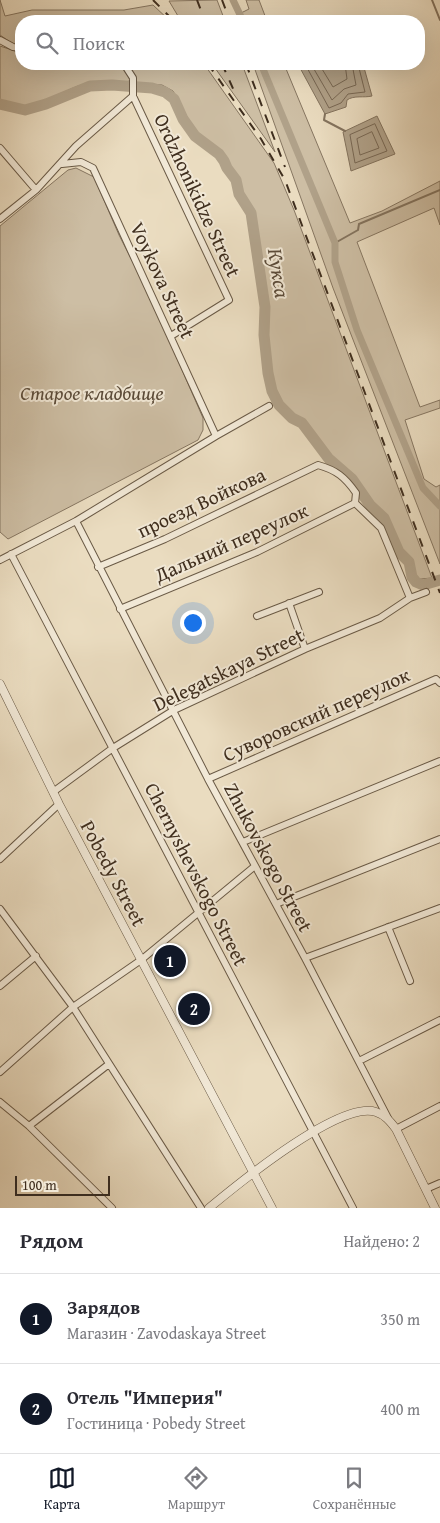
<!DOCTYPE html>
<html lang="ru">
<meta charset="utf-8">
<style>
body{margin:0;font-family:"Gentium Book Plus",serif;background:#f2f2f3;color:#2b2b33}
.scale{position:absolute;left:15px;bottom:12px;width:95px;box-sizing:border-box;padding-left:5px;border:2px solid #3f2e1e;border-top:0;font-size:14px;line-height:18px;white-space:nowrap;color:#3f2e1e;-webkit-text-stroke:4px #f1e8d6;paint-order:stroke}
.you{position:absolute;left:192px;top:622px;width:18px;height:18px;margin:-12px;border:4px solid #fff;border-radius:50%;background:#1a73e8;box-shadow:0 0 0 8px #1a73e833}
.badge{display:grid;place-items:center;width:32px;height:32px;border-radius:50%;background:#111827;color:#fff;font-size:16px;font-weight:700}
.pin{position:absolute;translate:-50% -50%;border:2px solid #fff;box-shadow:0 1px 5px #0006}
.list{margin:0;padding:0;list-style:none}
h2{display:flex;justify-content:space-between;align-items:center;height:65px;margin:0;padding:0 20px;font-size:21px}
h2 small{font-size:16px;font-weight:400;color:#7c7c81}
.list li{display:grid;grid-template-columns:32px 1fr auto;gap:15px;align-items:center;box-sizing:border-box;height:90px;padding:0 20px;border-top:1px solid #e1e1e2}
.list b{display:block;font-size:19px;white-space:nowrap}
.list p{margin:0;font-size:16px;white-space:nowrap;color:#7c7c81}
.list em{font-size:16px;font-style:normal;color:#7c7c81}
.icon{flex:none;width:28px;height:28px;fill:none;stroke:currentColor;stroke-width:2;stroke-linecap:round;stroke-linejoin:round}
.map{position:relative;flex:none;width:440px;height:1208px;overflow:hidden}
.search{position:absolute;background:#fff;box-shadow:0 5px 20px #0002;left:15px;right:15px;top:15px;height:55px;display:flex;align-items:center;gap:12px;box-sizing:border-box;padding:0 18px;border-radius:20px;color:#7c7c81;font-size:19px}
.sheet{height:245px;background:#fff}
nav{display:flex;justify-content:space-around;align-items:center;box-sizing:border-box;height:70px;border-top:1px solid #e1e1e2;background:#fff;font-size:14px;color:#7c7c81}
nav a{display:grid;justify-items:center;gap:2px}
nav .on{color:#111827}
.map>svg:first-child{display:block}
</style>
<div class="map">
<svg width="440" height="1208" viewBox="0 0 440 1208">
<rect width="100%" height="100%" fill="#eadcc0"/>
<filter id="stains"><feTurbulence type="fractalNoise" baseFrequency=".004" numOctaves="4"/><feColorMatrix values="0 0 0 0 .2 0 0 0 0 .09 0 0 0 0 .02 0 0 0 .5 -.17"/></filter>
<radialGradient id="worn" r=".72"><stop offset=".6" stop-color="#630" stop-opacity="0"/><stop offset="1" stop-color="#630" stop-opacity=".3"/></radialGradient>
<path fill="#cdbea4" stroke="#867661" d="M 0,0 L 5,16 L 32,10 L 124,10 L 153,5 L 170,21 L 21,21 L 21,46 L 13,44 L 0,35 Z
M 217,0 L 225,21 L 181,21 L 169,1 Z
M 246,0 L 259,0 L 267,21 L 238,21 L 235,16 L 249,9 Z
M 0,46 L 21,53 L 21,64 L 120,64 L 126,67 L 131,78 L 127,84 C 117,84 106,81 96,82 C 60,85 39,119 0,100 Z
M 129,64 L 204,64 L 274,163 L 294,210 L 432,578 L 420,579 L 414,577 L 411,562 L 401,549 L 386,517 L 371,504 L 353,477 L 330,457 L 305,422 L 293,416 L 281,403 L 274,390 L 270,373 L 267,306 L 258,234 L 252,213 L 241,193 L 238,179 L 220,152 L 197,135 L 173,91 L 162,85 L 137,84 Z
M 212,64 L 242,64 L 275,152 L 215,68 Z
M 253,64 L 284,64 L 350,223 L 382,211 L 440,181 L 440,225 L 434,208 L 357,242 L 420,407 L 440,400 L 440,408 L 405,420 L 424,479 L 436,487 L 440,485 L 440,564 L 333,288 Z
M 76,168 L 94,177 L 119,235 L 149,294 L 203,418 L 203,430 L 198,440 L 8,539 L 0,532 L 0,226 L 68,170 Z"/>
<path fill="#b0a189" stroke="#83735e" d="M 304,64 L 363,64 L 372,96 C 364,98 354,95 347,100 L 346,107 L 325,114 L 299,66 Z
M 377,116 L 395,154 L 351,171 L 343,132 Z"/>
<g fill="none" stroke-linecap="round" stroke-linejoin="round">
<path stroke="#786854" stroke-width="1" d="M 305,64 L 329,108 L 341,103 L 348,94 L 365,92 L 358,64
M 311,64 L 332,100 L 344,89 L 356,85 L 352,64
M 319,64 L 333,87 L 347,79 L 345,64
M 375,124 L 387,151 L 355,163 L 350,135 Z
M 372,132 L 379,148 L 360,155 L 357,139 Z"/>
<path stroke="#83735e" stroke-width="2" d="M 432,0 L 440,20
M 325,114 L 324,120 L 345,131
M 335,243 L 358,230 L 359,224 L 440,190"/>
<path stroke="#b0a189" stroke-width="7" d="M 233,0 L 243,21
M 261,64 L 335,243 L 335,262 L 357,330 L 423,488 L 440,506"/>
<path stroke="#b0a189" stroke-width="11" d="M 0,104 L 25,110 L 46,104 L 90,86 L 112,85 L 152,88 L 165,92 L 174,99 L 183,119 L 195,136 L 219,154 L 224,161 L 227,168 L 236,180 L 239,194 L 251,213 L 265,307 L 264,335 L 268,373 L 272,391 L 279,405 L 292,418 L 302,423 L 329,459 L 352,479 L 370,505 L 384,518 L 399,552 L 409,562 L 412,577 L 416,582 L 423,585 L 440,580"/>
<g stroke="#6a5a46" stroke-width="8">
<path id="minor" d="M 0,40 L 13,47 L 21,48
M 124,64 L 133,78 L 133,96 L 229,300 L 171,336
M 0,148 L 36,190
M 0,219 L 36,190 L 76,146 L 133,96
M 216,436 L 269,406
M 76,521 L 208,779 L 305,958 L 388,1118
M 11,554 L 353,1208
M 0,560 L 76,521 L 216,436 L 93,168 L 81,162 L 62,164
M 98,567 L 165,539 L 318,465 C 336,470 345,477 356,493 L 355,503 L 381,528 L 410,598
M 289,603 L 305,649
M 120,609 L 257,552 L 355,503
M 257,616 L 319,592
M 208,779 L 436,679 L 440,683
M 53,792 L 113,748 L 174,710 L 305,649 L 380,618 L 410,598 L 426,592
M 243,842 L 440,761
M 0,859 L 59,804
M 276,904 L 440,839
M 0,909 L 73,1007 L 201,1208
M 388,927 L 410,981
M 305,958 L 440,908
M 0,986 L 36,956
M 359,1061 L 440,1020
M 0,1072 L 73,1007 L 141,960 L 255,866
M 0,1102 L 29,1126 L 112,1208
M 29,1126 L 109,1064
M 396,1129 L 440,1106
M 426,1189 L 440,1183"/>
</g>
<g stroke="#6a5a46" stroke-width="9">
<path id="tertiary" d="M 0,684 L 59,804 L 272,1208
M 209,1208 C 238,1184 340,1100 376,1112 C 385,1115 390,1121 396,1129 L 435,1208"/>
</g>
<use href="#minor" stroke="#f1e8d6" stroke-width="6"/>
<use href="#tertiary" stroke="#f1e8d6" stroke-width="8"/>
<path stroke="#3f2e1e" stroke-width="2" stroke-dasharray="9 9" stroke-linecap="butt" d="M 153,0 L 174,21
M 197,0 L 205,21
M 222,0 L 230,21
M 208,64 L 261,139 L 285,180 L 440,593
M 222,64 L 235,93
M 246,64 L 285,167"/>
</g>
<g text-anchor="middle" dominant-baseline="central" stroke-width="4" stroke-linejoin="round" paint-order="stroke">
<g font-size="20" fill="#3f2e1e" stroke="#f1e8d6">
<text transform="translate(198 195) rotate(65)">Ordzhonikidze Street</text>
<text transform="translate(163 280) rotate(65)">Voykova Street</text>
<text transform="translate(201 502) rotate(-25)">проезд Войкова</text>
<text transform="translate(231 542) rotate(-24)">Дальний переулок</text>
<text transform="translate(228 669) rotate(-26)">Delegatskaya Street</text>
<text transform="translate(316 714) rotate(-24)">Суворовский переулок</text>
<text transform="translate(269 857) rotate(62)">Zhukovskogo Street</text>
<text transform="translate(114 873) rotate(62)">Pobedy Street</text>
<text transform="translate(197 874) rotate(63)">Chernyshevskogo Street</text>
</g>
<g font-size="20" font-style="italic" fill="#5b4b39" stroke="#f1e8d6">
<text x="92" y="392">Старое кладбище</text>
</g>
<g font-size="21" font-style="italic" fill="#5b4b39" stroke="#f1e8d6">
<text transform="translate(279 273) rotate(81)">Кукса</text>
</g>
</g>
<rect width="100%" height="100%" filter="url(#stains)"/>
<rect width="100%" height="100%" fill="url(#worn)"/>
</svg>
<div class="scale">100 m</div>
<div class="you"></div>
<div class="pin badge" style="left:170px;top:961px">1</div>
<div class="pin badge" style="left:194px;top:1009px">2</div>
<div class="search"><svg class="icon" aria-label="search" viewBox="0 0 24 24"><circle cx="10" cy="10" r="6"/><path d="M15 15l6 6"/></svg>Поиск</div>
</div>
<section class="sheet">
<h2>Рядом<small>Найдено: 2</small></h2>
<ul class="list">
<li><span class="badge">1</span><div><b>Зарядов</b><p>Магазин · Zavodaskaya Street</p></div><em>350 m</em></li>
<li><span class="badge">2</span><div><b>Отель &quot;Империя&quot;</b><p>Гостиница · Pobedy Street</p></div><em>400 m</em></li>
</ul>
</section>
<nav>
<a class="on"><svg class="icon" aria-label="map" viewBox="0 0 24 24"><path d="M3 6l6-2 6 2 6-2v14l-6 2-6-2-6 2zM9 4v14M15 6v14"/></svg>Карта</a>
<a><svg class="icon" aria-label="directions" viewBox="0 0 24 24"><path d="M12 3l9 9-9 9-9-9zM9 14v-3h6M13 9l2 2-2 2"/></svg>Маршрут</a>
<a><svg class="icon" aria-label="saved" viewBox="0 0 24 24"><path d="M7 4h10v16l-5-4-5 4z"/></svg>Сохранённые</a>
</nav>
